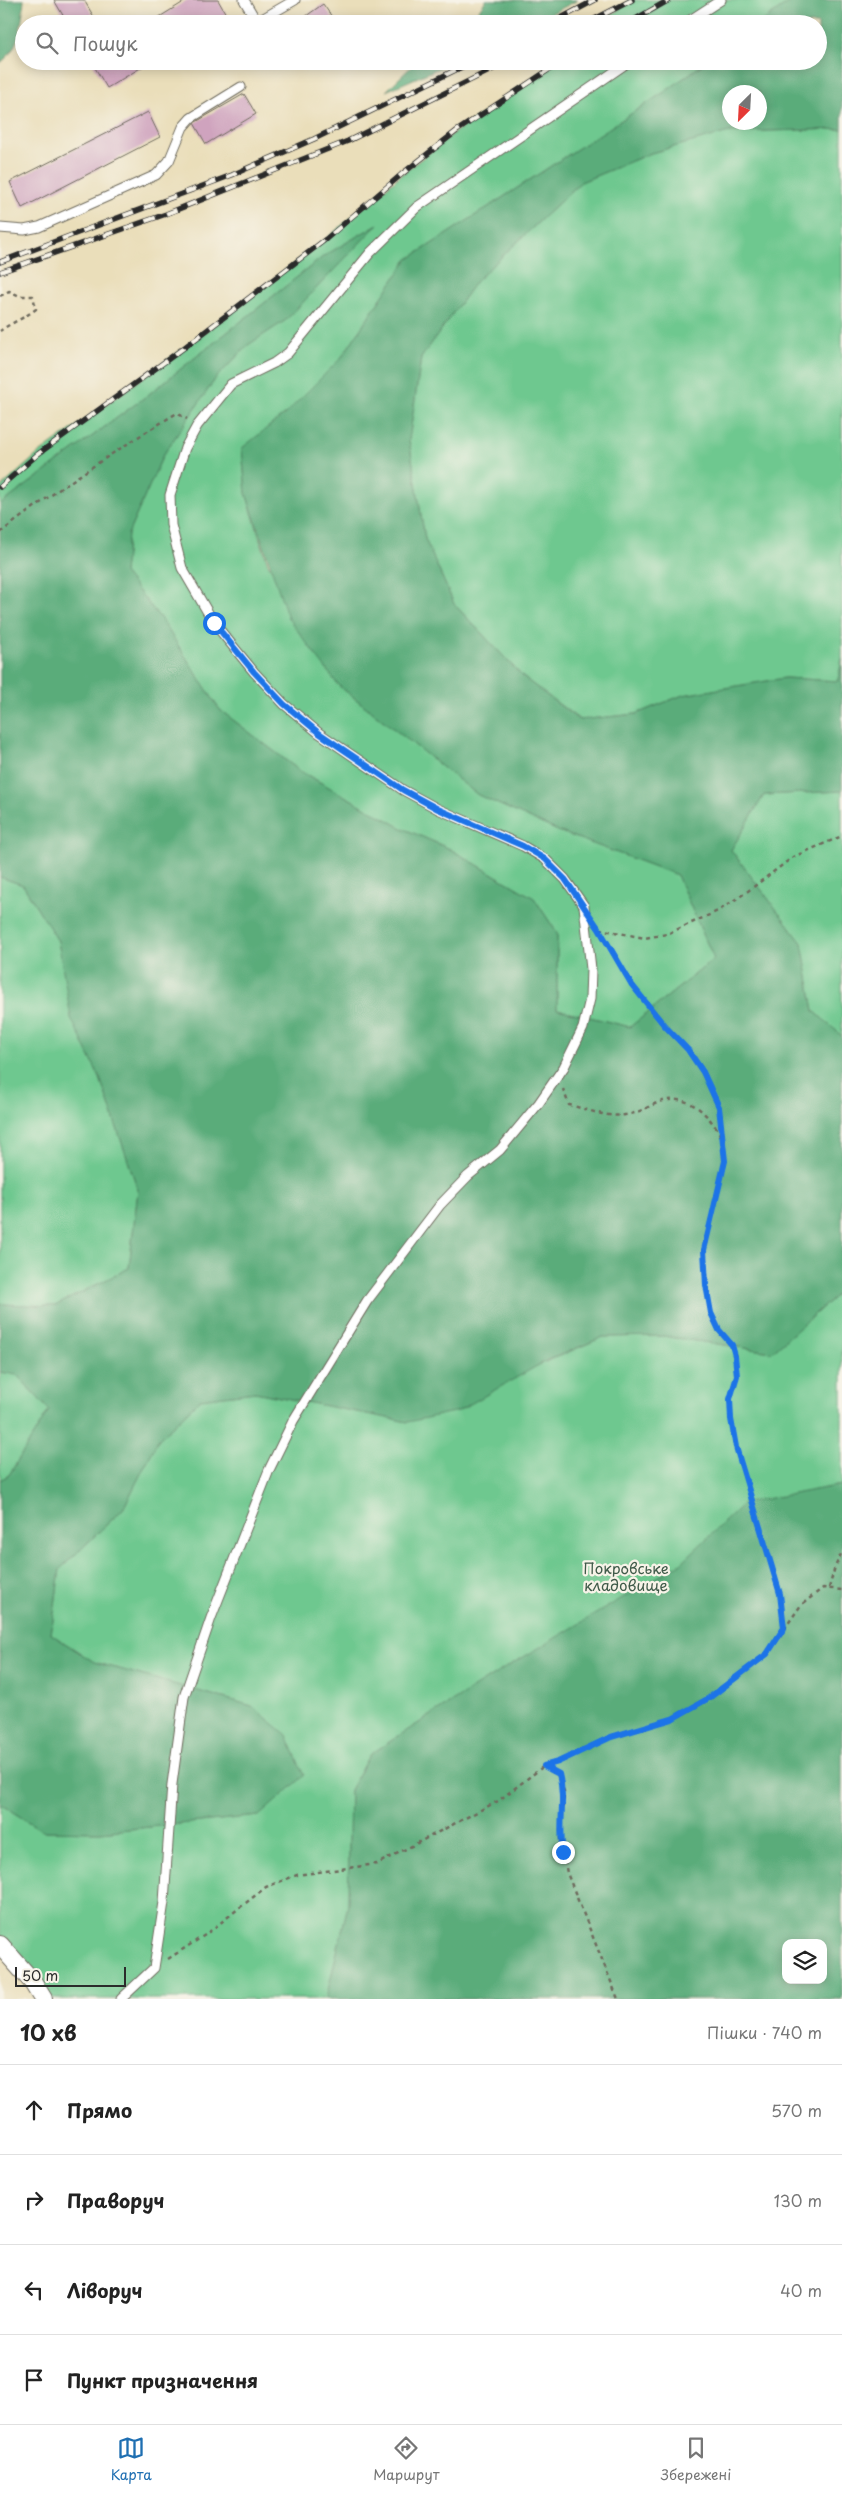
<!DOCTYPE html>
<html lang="uk">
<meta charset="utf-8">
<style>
body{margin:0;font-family:"Playpen Sans",sans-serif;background:#f2f2f2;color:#222}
.controls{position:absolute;right:15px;bottom:15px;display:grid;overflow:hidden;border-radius:10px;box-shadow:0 2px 12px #0003}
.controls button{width:45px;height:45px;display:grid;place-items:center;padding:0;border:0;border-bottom:1px solid #e0e0e0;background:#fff;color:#222;font:25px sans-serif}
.compass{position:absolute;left:722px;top:85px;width:45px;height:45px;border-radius:50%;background:#fff;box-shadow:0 2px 12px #0003;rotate:204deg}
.scale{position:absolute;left:15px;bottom:12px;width:111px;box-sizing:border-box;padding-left:5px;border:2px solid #2b2b2b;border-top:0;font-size:14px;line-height:18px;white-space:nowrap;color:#2b2b2b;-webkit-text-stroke:4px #f7f3e8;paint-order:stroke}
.stop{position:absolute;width:15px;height:15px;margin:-11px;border:4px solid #1a73e8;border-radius:50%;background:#fff}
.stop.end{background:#1a73e8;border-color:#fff;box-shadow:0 1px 5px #0008}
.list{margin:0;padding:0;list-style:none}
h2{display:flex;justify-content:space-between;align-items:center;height:65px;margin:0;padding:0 20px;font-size:21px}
h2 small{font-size:16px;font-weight:400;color:#767676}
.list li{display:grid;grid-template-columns:32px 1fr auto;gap:15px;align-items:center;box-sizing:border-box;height:90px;padding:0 20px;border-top:1px solid #e0e0e0}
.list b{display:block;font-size:19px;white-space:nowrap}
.list em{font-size:16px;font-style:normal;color:#767676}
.icon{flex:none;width:28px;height:28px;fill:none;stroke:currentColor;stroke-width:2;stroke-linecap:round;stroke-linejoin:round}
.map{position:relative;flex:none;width:842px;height:1999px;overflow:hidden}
.search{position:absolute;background:#fff;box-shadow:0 2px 12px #0003;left:15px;right:15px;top:15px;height:55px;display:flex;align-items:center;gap:12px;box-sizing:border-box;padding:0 18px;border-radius:28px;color:#767676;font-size:19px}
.sheet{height:425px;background:#fff}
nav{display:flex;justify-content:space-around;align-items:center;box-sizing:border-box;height:70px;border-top:1px solid #e0e0e0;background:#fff;font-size:14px;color:#767676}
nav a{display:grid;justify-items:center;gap:2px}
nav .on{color:#1f6fb2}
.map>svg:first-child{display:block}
</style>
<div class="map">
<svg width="842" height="1999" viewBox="0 0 842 1999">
<rect width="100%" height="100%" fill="#f7f3e8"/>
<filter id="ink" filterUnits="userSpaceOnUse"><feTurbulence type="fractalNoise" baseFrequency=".02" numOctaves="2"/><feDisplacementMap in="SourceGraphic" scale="10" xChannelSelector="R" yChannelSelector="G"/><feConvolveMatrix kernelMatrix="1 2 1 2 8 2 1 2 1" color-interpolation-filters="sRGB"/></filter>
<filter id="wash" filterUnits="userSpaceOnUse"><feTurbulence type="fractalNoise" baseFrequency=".0096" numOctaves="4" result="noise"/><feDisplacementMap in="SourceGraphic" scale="20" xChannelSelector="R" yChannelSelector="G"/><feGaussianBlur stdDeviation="1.12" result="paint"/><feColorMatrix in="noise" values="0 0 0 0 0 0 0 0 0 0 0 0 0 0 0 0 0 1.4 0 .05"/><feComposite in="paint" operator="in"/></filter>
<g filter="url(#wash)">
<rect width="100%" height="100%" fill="#eadeba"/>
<path fill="#6ec88f" stroke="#4c7a5d" d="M 630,0 L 792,0 L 759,24 L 601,24 Z
M 555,61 L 707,61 L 666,91 L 407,260 L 341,358 L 286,413 L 242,449 L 246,493 L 268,564 L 338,685 L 478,795 L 558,831 L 677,875 L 714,959 L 630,1027 L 557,1009 L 557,933 L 534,898 L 450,849 L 402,828 L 300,771 L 220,710 L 161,619 L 124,573 L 128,534 L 163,455 L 216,378 L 248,345 L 286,320 L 376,225 L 324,256 L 149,394 L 0,505 L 0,488 L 38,454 L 185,347 L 326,239 L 402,174 L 458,130 L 531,80 Z
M 842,129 L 842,659 L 838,681 L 785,678 L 683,695 L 636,714 L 580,720 L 523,677 L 454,604 L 425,539 L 409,440 L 421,358 L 476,281 L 581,182 L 651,153 L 729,132 Z
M 842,791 L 842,1036 L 814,1011 L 802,943 L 731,850 L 764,795 Z
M 0,877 L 23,885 L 58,941 L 72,1018 L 100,1078 L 138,1190 L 129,1268 L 55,1306 L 0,1304 Z
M 842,1290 L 842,1485 L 744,1504 L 775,1616 L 513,1663 L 369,1755 L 350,1790 L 348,1905 L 326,1999 L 51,1999 L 0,1952 L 0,1804 L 43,1831 L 100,1832 L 259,1816 L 252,1706 L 94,1662 L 51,1634 L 60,1569 L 123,1509 L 158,1440 L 200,1399 L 255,1392 L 408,1422 L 603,1337 L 663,1336 L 772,1352 Z
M 0,1372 L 17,1375 L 49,1410 L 9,1475 L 0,1480 Z"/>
<path fill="#5aac7a" stroke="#426c52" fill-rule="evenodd" d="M 0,0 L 24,0 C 22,23 20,49 0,63 Z
M 486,0 L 578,0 L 531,24 L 469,24 Z
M 792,0 L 842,0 L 842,129 L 729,132 L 651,153 L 581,182 L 476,281 L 421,358 L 409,440 L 425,539 L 454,604 L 523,677 L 579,720 L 636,714 L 683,695 L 785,678 L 838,681 L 842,659 L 842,791 L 764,795 L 731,850 L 802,943 L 814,1011 L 842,1036 L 842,1290 L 772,1352 L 663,1336 L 603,1337 L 544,1362 L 458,1411 L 408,1422 L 255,1392 L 200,1399 L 158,1440 L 123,1509 L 60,1569 L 51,1634 L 94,1662 L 252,1706 L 287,1735 L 304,1776 L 259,1816 L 100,1832 L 43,1831 L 0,1804 L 0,1480 L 9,1475 L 49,1410 L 17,1375 L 0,1372 L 0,1304 L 55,1306 L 129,1268 L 138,1190 L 100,1078 L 71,1018 L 58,941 L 23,885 L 0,877 L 0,505 L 149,394 L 324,256 L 378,224 L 286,320 L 248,345 L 216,378 L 163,455 L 128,534 L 124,573 L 161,619 L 220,710 L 300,771 L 402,828 L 450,849 L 534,898 L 557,933 L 557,1009 L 630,1027 L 714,959 L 677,875 L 558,831 L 478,795 L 338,685 L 288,618 L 246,493 L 242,448 L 286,413 L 341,358 L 407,260 L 666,91 L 707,61 L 818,61 L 818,24 L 759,24 ZM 730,92 L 760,92 L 760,122 L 730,122 Z
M 417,61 L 455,61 L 386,91 Z
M 842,1485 L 842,1999 L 326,1999 L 348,1905 L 350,1790 L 369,1755 L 500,1671 L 681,1563 L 744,1503 ZM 786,1943 L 823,1943 L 823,1980 L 786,1980 Z"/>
<g id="blocks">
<path fill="#cfa3be" d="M 54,0 L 84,0 L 98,24 L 68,24 Z
M 187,0 L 218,0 L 227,16 L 214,24 L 148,24 Z
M 323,4 L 337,24 L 295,24 Z
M 91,61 L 152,61 L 107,88 Z
M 244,94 L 256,114 L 206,144 L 194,123 Z
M 148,112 L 160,137 L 22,208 L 10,182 Z"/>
</g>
</g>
<g filter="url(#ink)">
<use href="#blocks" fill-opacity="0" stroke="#6e6a5d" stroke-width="1"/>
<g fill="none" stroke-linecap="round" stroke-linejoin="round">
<g stroke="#6e6a5d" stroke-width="11">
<path id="service" d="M 244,0 L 257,22 L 295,0
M 684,24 L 721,0
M 0,228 L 24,230 L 39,227 L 156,175 L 169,161 L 183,127 L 191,118 L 241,87
M 121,1999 L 154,1968 L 164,1902 L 172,1784 L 184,1697 L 211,1618 L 269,1470 L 293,1421 L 367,1301 L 440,1205 L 468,1176 L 500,1150 L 539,1103 L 564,1067 L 583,1028 L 590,999 L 591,969 L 584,906 L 565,879 L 545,859 L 523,846 L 438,809 L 403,790 L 319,733 L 284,704 L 254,672 L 214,623 L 182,568 L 171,525 L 170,495 L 185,448 L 197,426 L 231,384 L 274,363 L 288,353 L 370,253 L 417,207 L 630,61"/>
</g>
<g stroke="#6e6a5d" stroke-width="20">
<path id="minor" d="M 0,1945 L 32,1981 L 43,1999"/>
</g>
<path stroke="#6e6a5d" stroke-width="2.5" stroke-dasharray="4 4" stroke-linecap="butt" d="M 0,296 L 9,291 L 20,296 L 33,296 L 36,309 C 25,318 12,322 0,331
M 0,533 C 57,489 116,450 177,413 L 187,419
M 599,929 L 632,985 L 664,1025 L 688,1050 L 703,1072 L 719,1107 L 725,1161 L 704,1250 L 706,1285 L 711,1313 L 719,1330 L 732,1345 L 735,1356 L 737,1376 L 730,1399 L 731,1419 L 736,1447 L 780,1594 L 784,1627
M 599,929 L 645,938 L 667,934 L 718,911 L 748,891 L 793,857 L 842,836
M 563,1089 L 569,1105 C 587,1109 606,1118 625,1115 C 640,1114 655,1101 668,1100 C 694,1097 710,1117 721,1136
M 829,1588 L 835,1567 L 842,1552
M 544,1766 L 559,1775 L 564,1792 L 560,1837 L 567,1873 L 618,1999
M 168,1959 L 205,1935 L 266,1887 L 297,1875 L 377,1864 L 498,1801 L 544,1766 L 558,1762 L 611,1737 L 672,1719 L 709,1698 L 767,1654 L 801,1605 L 814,1595 L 823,1588 L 842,1590"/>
<use href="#service" stroke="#fff" stroke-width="9"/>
<use href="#minor" stroke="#fff" stroke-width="18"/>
<g stroke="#2b2b2b" stroke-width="5.5">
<path id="rail" d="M 550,24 L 595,0
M 585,24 L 632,0
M 627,24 L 669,0
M 0,262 L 232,175 L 314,139 L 474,61
M 0,272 L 166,214 L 348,141 L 509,61
M 0,487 L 38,454 L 185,347 L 326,239 L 402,174 L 458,130 L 562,61"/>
</g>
<use href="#rail" stroke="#f7f3e8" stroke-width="4" stroke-dasharray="11" stroke-linecap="butt"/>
</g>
</g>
<g fill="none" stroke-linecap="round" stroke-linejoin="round" filter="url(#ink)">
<path stroke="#1a73e8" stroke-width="6" d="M 214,623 L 254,672 L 284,704 L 319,733 L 403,790 L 438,809 L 523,846 L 545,859 L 565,879 L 599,929 L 632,985 L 664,1025 L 688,1050 L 703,1072 L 719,1107 L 725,1161 L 704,1250 L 706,1285 L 711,1313 L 719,1330 L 732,1345 L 735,1356 L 737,1376 L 730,1399 L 731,1419 L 736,1447 L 780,1594 L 784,1628 L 767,1654 L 709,1698 L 672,1719 L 611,1737 L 558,1762 L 544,1766 L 559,1774 C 566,1801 558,1825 563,1852"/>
</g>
<g text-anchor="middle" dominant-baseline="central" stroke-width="4.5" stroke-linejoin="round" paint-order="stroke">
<g font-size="15" fill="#3f5a49" stroke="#f7f3e8">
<text x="626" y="1567">Покровське<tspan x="626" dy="17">кладовище</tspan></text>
</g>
</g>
</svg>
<div class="controls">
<button><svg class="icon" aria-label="layers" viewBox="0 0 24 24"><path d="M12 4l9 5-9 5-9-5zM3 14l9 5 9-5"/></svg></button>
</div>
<svg class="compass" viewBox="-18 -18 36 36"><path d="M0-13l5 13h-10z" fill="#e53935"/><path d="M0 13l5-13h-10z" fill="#767676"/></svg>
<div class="scale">50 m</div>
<div class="stop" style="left:214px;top:623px"></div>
<div class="stop end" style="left:563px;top:1852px"></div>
<div class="search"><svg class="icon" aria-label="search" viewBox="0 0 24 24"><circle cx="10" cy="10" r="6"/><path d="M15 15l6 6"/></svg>Пошук</div>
</div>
<section class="sheet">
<h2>10 хв<small>Пішки · 740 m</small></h2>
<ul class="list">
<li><svg class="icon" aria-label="ahead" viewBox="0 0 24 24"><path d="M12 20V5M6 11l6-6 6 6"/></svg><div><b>Прямо</b></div><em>570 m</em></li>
<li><svg class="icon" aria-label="right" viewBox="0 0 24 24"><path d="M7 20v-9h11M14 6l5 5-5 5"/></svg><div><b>Праворуч</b></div><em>130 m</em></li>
<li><svg class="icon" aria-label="left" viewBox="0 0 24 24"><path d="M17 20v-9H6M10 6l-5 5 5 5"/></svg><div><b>Ліворуч</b></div><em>40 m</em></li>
<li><svg class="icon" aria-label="arrive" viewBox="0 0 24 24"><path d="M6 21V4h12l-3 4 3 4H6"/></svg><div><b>Пункт призначення</b></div></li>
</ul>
</section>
<nav>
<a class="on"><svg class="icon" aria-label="map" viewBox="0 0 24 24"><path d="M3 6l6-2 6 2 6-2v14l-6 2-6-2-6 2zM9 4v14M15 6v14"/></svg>Карта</a>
<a><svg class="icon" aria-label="directions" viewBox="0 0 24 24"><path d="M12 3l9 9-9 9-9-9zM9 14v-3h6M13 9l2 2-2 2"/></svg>Маршрут</a>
<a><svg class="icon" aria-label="saved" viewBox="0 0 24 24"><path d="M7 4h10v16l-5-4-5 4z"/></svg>Збережені</a>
</nav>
